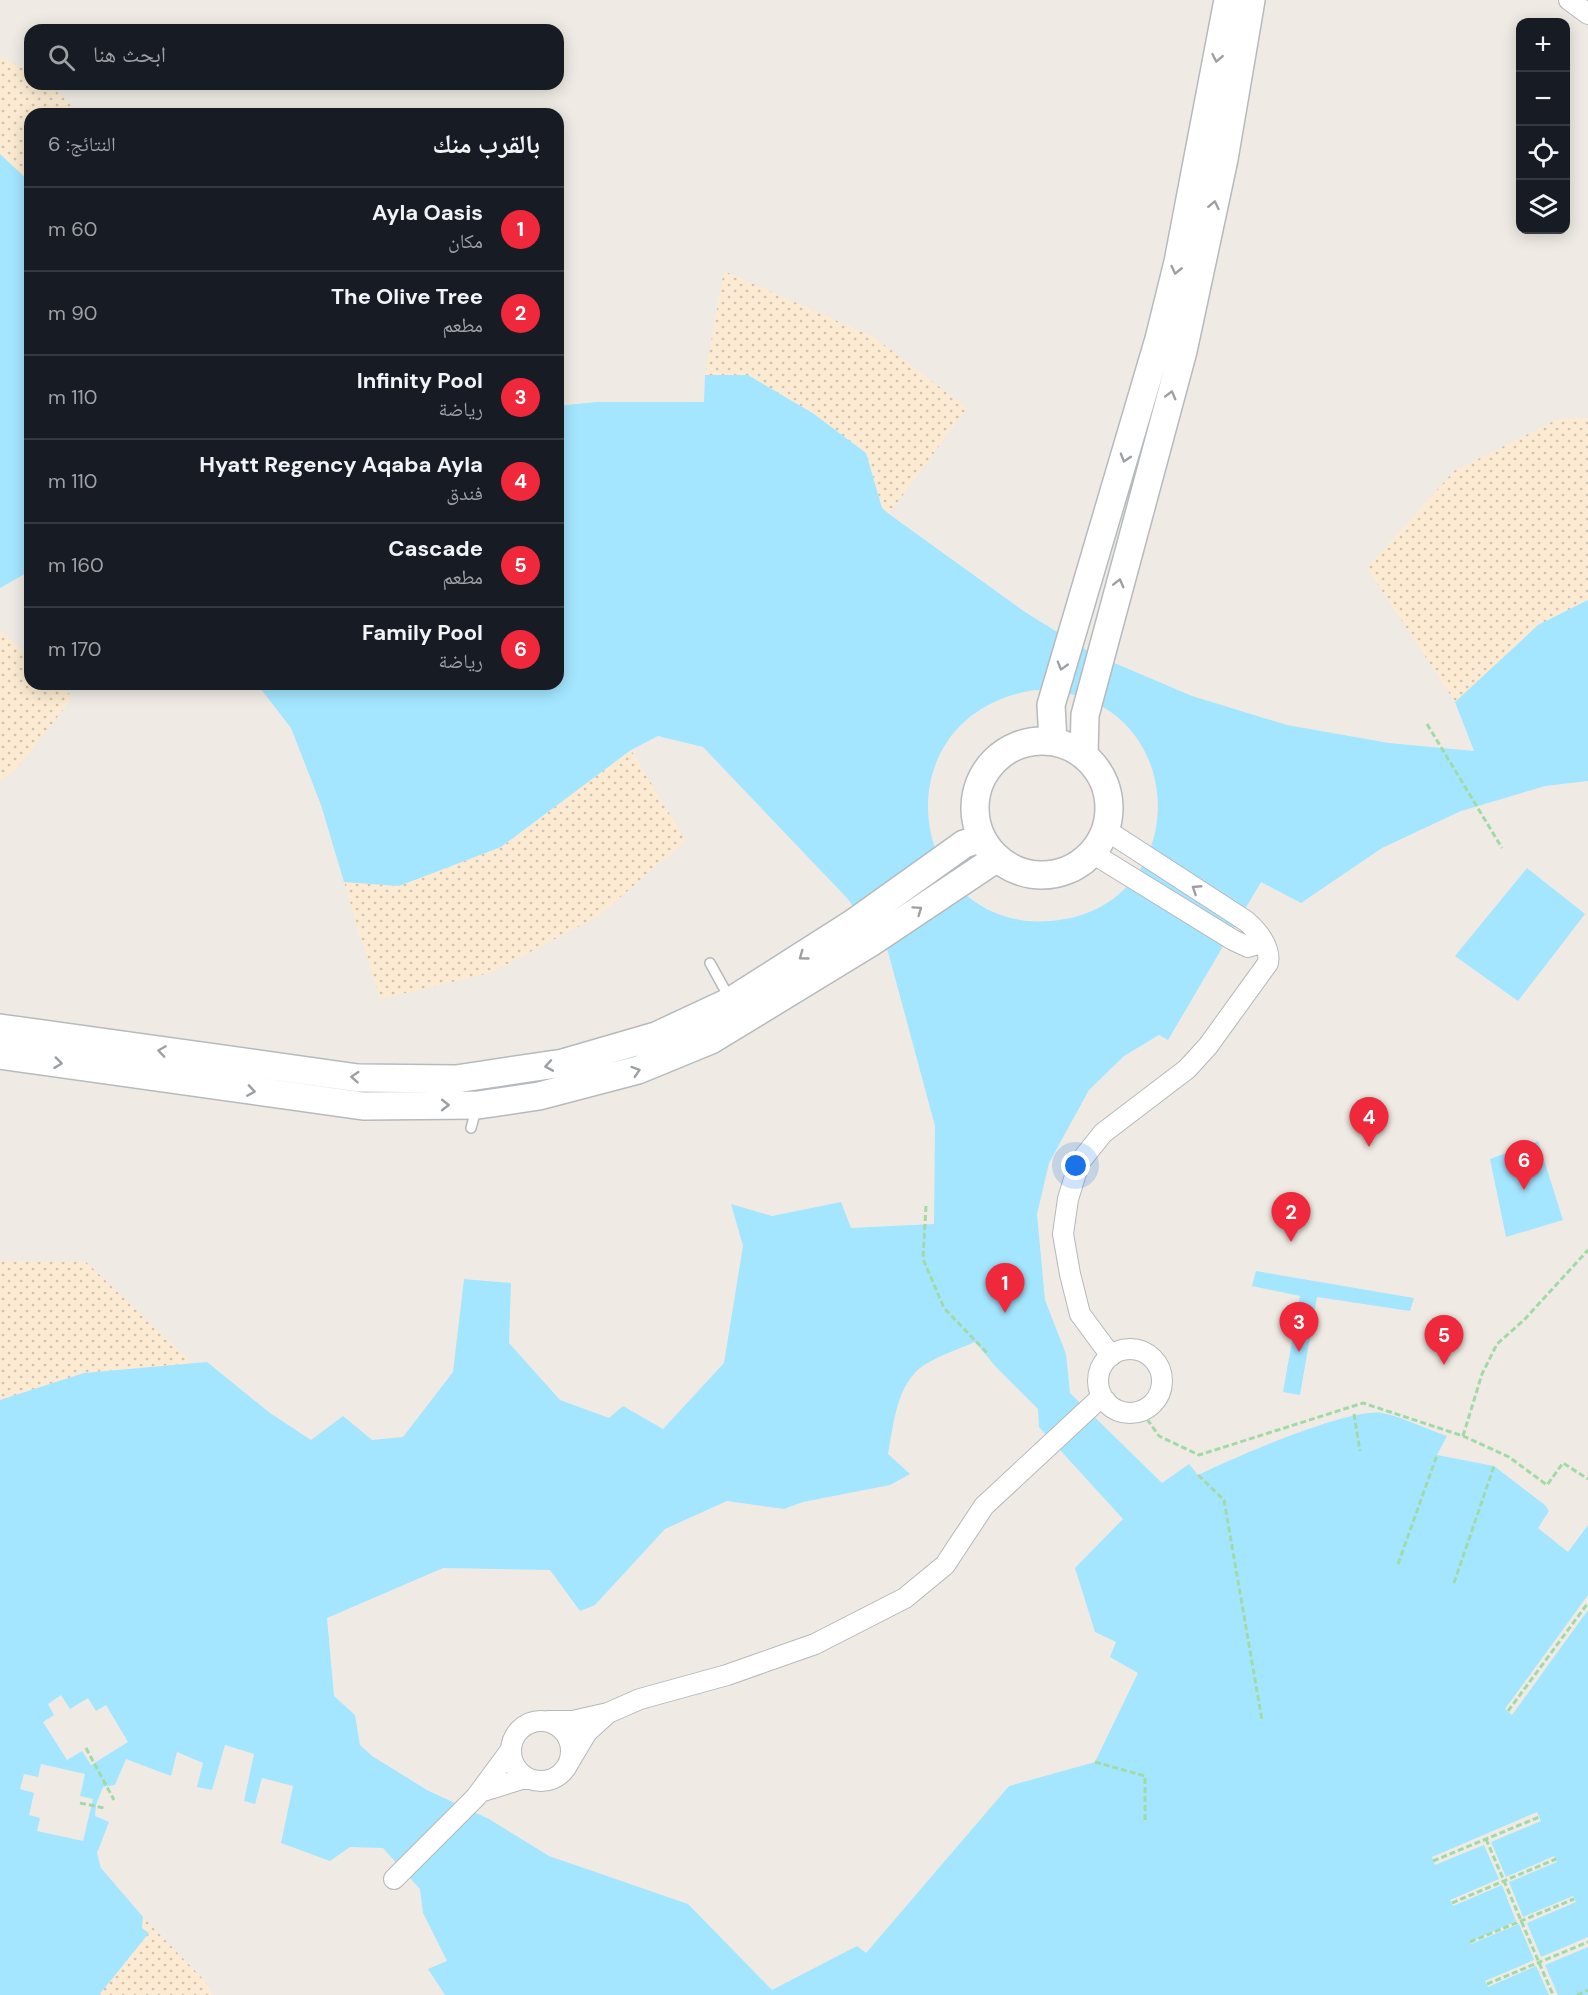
<!DOCTYPE html>
<html lang="ar">
<meta charset="utf-8">
<style>
body{margin:0;font-family:"DM Sans","Noto Naskh Arabic",sans-serif;background:#20242c;color:#f1f3f6;direction:rtl}
.controls{position:absolute;right:18px;top:18px;display:grid;overflow:hidden;border-radius:12px;box-shadow:0 3px 15px #0003}
.controls button{width:54px;height:54px;display:grid;place-items:center;padding:0;border:0;border-bottom:2px solid #363941;background:#171b24;color:#f1f3f6;font:30px sans-serif}
.you{position:absolute;left:1076px;top:1166px;width:21px;height:21px;margin:-15px;border:4px solid #fff;border-radius:50%;background:#1a73e8;box-shadow:0 0 0 9px #1a73e833}
.badge{display:grid;place-items:center;width:39px;height:39px;border-radius:50%;background:#ef293b;color:#fff;font-size:20px;font-weight:700}
.pin{position:absolute;translate:-50% -50px;filter:drop-shadow(0 2px 3px #0008)}
.pin::after{content:'';position:absolute;top:32px;width:21px;height:18px;background:inherit;clip-path:polygon(0 0,100% 0,50% 100%)}
.list{margin:0;padding:0;list-style:none}
h2{display:flex;justify-content:space-between;align-items:center;height:78px;margin:0;padding:0 24px;font-size:26px}
h2 small{font-size:20px;font-weight:400;color:#9ea1a6}
.list li{display:grid;grid-template-columns:39px 1fr auto;gap:18px;align-items:center;box-sizing:border-box;height:84px;padding:0 24px;border-top:2px solid #363941}
.list b{display:block;font-size:22px;white-space:nowrap}
.list p{margin:0;font-size:20px;white-space:nowrap;color:#9ea1a6}
.list em{font-size:20px;font-style:normal;color:#9ea1a6}
.icon{flex:none;width:33px;height:33px;fill:none;stroke:currentColor;stroke-width:2;stroke-linecap:round;stroke-linejoin:round}
.map{position:relative;flex:none;width:1588px;height:1995px;overflow:hidden;direction:ltr}
.search{position:absolute;background:#171b24;box-shadow:0 3px 15px #0003;left:24px;top:24px;width:540px;height:66px;display:flex;align-items:center;gap:15px;box-sizing:border-box;padding:0 21px;border-radius:18px;color:#9ea1a6;font-size:22px}
.panel{position:absolute;background:#171b24;box-shadow:0 3px 15px #0003;left:24px;top:108px;width:540px;height:582px;border-radius:18px;direction:rtl}
.map>svg:first-child{display:block}
</style>
<div class="map">
<svg width="1588" height="1995" viewBox="0 0 1588 1995">
<defs>
<pattern id="sand-dots" width="8" height="8" patternUnits="userSpaceOnUse" patternTransform="scale(1.5)"><rect width="8" height="8" fill="#fcebd2"/><path d="M2 2h.1M6 6h.1" fill="none" stroke="#cfc2ae" stroke-width="1.8" stroke-linecap="round"/></pattern>
</defs>
<rect width="100%" height="100%" fill="#efebe4"/>
<path fill="url(#sand-dots)" d="M 0,57 L 30,71 L 30,84 L 49,84 L 80,114 L 30,114 L 30,182 L 0,153 Z
M 724,271 L 874,337 L 967,408 L 889,514 L 882,507 L 866,453 L 705,375 Z
M 1588,418 L 1588,600 L 1538,625 L 1455,702 L 1367,568 L 1454,471 L 1558,419 Z
M 0,630 L 30,658 L 30,684 L 58,684 L 73,697 L 19,766 L 0,782 Z
M 631,750 L 686,841 L 597,917 L 490,973 L 380,999 L 344,882 L 399,886 L 501,847 Z
M 0,1261 L 86,1262 L 192,1363 L 84,1373 L 0,1400 Z
M 143,1917 L 204,1980 L 213,1995 L 99,1995 L 148,1932 L 142,1928 Z"/>
<path fill="#a4e6ff" fill-rule="evenodd" d="M 0,154 L 30,182 L 30,571 L 0,588 Z
M 705,375 L 748,375 L 814,414 L 866,453 L 882,508 L 889,514 L 1025,612 L 1091,653 L 1192,696 L 1287,725 L 1389,743 L 1474,751 L 1455,702 L 1538,625 L 1588,600 L 1588,781 L 1545,786 L 1461,811 L 1382,848 L 1301,903 L 1261,882 L 1168,1040 L 1159,1035 L 1124,1056 L 1089,1090 L 1049,1163 L 1037,1214 L 1045,1300 L 1066,1354 L 1070,1393 L 1162,1483 L 1189,1464 L 1198,1475 C 1230,1459 1350,1407 1382,1413 C 1403,1417 1426,1429 1447,1436 L 1437,1455 L 1494,1466 L 1545,1505 L 1549,1511 L 1538,1528 L 1568,1552 L 1588,1525 L 1588,1995 L 445,1995 L 428,1969 L 447,1961 L 423,1913 L 420,1889 L 383,1848 L 350,1847 L 330,1861 L 281,1843 L 293,1786 L 262,1778 L 255,1804 L 244,1801 L 254,1754 L 225,1745 L 212,1790 L 197,1787 L 203,1763 L 177,1752 L 171,1776 L 126,1759 L 115,1785 L 103,1787 L 96,1805 L 95,1816 L 109,1822 L 97,1853 L 101,1868 L 143,1917 L 142,1928 L 149,1933 L 99,1995 L 0,1995 L 0,1400 L 84,1373 L 207,1362 L 270,1413 L 311,1440 L 343,1416 L 372,1440 L 403,1437 L 453,1372 L 464,1279 L 511,1283 L 509,1343 L 560,1400 L 609,1418 L 623,1406 L 663,1429 L 724,1363 L 743,1246 L 731,1204 L 772,1216 L 841,1202 L 851,1228 L 934,1224 L 935,1126 L 887,948 L 846,897 L 703,747 L 658,736 L 631,750 L 501,847 L 399,886 L 344,882 L 321,805 L 291,728 L 257,684 L 558,684 L 558,406 L 596,402 L 704,402 ZM 1035,690 C 1195,690 1197,910 1051,921 C 905,933 876,714 1035,690 ZM 975,1342 L 996,1367 L 1038,1409 L 1039,1427 L 1123,1519 L 1075,1568 L 1095,1632 L 1116,1642 L 1110,1657 L 1138,1673 L 1095,1762 L 1009,1786 L 866,1953 L 857,1946 L 772,1990 L 688,1904 L 549,1856 L 489,1819 L 427,1790 L 372,1756 L 360,1745 L 355,1715 L 334,1696 L 327,1618 L 443,1568 L 550,1570 L 580,1611 L 595,1605 L 665,1529 L 727,1501 L 784,1509 L 803,1502 L 890,1485 L 910,1474 L 888,1454 C 894,1424 896,1384 924,1365 C 939,1356 958,1349 975,1342 ZM 61,1695 L 70,1709 L 88,1698 L 96,1711 L 106,1705 L 128,1742 L 91,1765 L 82,1751 L 67,1760 L 43,1722 L 54,1715 L 48,1704 ZM 41,1764 L 85,1774 L 80,1796 L 93,1799 L 83,1841 L 37,1831 L 40,1818 L 29,1815 L 34,1793 L 20,1789 L 24,1774 L 38,1777 Z
M 1527,868 L 1585,914 L 1518,1001 L 1455,956 Z
M 1538,1141 L 1563,1220 L 1506,1237 L 1490,1159 Z
M 1256,1271 L 1414,1298 L 1410,1311 L 1317,1297 L 1300,1395 L 1283,1392 L 1300,1296 L 1252,1286 Z"/>
<path fill="#efebe4" d="M 1588,1595 L 1588,1610 L 1512,1715 L 1505,1709 Z
M 1537,1812 L 1541,1821 L 1491,1842 L 1506,1877 L 1554,1856 L 1557,1862 L 1509,1882 L 1523,1917 L 1573,1896 L 1576,1902 L 1527,1923 L 1541,1957 L 1588,1937 L 1588,1947 L 1545,1965 L 1558,1995 L 1549,1995 L 1536,1966 L 1488,1987 L 1485,1981 L 1534,1960 L 1519,1924 L 1471,1944 L 1470,1942 L 1516,1921 L 1502,1885 L 1453,1906 L 1450,1900 L 1499,1879 L 1484,1845 L 1435,1865 L 1432,1857 Z"/>
<g fill="none" stroke-linecap="round" stroke-linejoin="round">
<g stroke="#b4b8bb" stroke-width="12">
<path id="lane" d="M 710,963 L 730,999
M 471,1128 L 476,1110"/>
</g>
<g stroke="#b4b8bb" stroke-width="22">
<path id="street" d="M 1569,0 L 1588,14
M 1106,830 L 1246,921 C 1257,930 1271,947 1268,963 L 1208,1046 L 1187,1069 L 1103,1133 L 1079,1163 L 1068,1199 L 1063,1234 L 1070,1274 L 1080,1314 L 1111,1356
M 1092,853 L 1233,940 L 1248,947 L 1262,943
M1098 1381a32 32 0 1 1 64 0a32 32 0 1 1-64 0Z
M511 1751a30 30 0 1 1 60 0a30 30 0 1 1-60 0Z
M 548,1721 L 573,1721 L 608,1713 L 640,1699 L 727,1675 L 815,1644 L 905,1598 L 945,1565 L 984,1506 L 1097,1401 L 1106,1401
M 569,1762 L 587,1732 L 608,1713
M 480,1792 L 525,1778
M 394,1879 L 476,1797 L 510,1751"/>
</g>
<g stroke="#b5babe" stroke-width="30">
<path id="secondary" d="M975 808a67 67 0 1 1 134 0a67 67 0 1 1-134 0Z
M 1053,741 L 1051,705 L 1159,339 L 1178,262 L 1228,0
M 1084,755 L 1085,715 L 1183,351 L 1224,159 L 1251,0
M 0,1028 L 358,1078 L 456,1079 L 563,1063 L 656,1036 L 731,1001 L 852,924 L 964,844 L 982,838
M 0,1055 L 363,1106 L 478,1105 L 539,1096 L 638,1070 L 711,1040 L 870,943 L 997,858"/>
</g>
<path stroke="#a2daa7" stroke-width="3" stroke-dasharray="6 3" stroke-linecap="butt" d="M 1427,724 L 1502,848
M 926,1206 L 923,1259 L 944,1308 L 989,1355
M 1142,1412 L 1159,1436 L 1199,1455 L 1363,1403 L 1463,1436 L 1509,1457 L 1547,1485 L 1563,1463 L 1588,1479
M 1354,1414 L 1360,1451
M 1463,1436 L 1482,1374 L 1497,1344 L 1524,1320 L 1588,1250
M 1198,1475 L 1224,1500 L 1262,1720
M 1398,1564 L 1437,1455
M 1454,1583 L 1494,1466
M 1508,1711 L 1588,1603
M 86,1748 L 114,1800
M 1095,1762 L 1145,1776 L 1145,1821
M 80,1803 L 104,1808
M 1486,1839 L 1553,1995
M 1433,1861 L 1539,1817
M 1452,1903 L 1556,1859
M 1470,1942 L 1574,1899
M 1487,1984 L 1588,1942
M 1577,1995 L 1588,1990"/>
<use href="#lane" stroke="#fff" stroke-width="9"/>
<use href="#street" stroke="#fff" stroke-width="20"/>
<use href="#secondary" stroke="#fff" stroke-width="27"/>
</g>
<defs><path id="oneway-chevron" d="M-2-3.5L2.5 0L-2 3.5" fill="none" stroke-width="1.6" stroke-linecap="round" stroke-linejoin="round" transform="scale(1.5)"/></defs>
<g stroke="#9da0a3">
<use href="#oneway-chevron" transform="translate(1217 58) rotate(101)"/>
<use href="#oneway-chevron" transform="translate(1214 205) rotate(-78)"/>
<use href="#oneway-chevron" transform="translate(1176 270) rotate(103)"/>
<use href="#oneway-chevron" transform="translate(1171 395) rotate(-75)"/>
<use href="#oneway-chevron" transform="translate(1125 458) rotate(107)"/>
<use href="#oneway-chevron" transform="translate(1119 583) rotate(-76)"/>
<use href="#oneway-chevron" transform="translate(1062 666) rotate(106)"/>
<use href="#oneway-chevron" transform="translate(1196 889) rotate(-147)"/>
<use href="#oneway-chevron" transform="translate(918 910) rotate(-35)"/>
<use href="#oneway-chevron" transform="translate(803 956) rotate(144)"/>
<use href="#oneway-chevron" transform="translate(162 1051) rotate(-172)"/>
<use href="#oneway-chevron" transform="translate(58 1063) rotate(7)"/>
<use href="#oneway-chevron" transform="translate(549 1066) rotate(170)"/>
<use href="#oneway-chevron" transform="translate(636 1071) rotate(-18)"/>
<use href="#oneway-chevron" transform="translate(355 1077) rotate(-176)"/>
<use href="#oneway-chevron" transform="translate(251 1091) rotate(9)"/>
<use href="#oneway-chevron" transform="translate(445 1105)"/>
</g>
</svg>
<div class="controls">
<button>+</button>
<button>−</button>
<button><svg class="icon" aria-label="locate" viewBox="0 0 24 24"><circle cx="12" cy="12" r="6"/><path d="M12 2v4M12 18v4M2 12h4M18 12h4"/></svg></button>
<button><svg class="icon" aria-label="layers" viewBox="0 0 24 24"><path d="M12 4l9 5-9 5-9-5zM3 14l9 5 9-5"/></svg></button>
</div>
<div class="you"></div>
<div class="pin badge" style="left:1005px;top:1313px">1</div>
<div class="pin badge" style="left:1291px;top:1242px">2</div>
<div class="pin badge" style="left:1299px;top:1352px">3</div>
<div class="pin badge" style="left:1369px;top:1147px">4</div>
<div class="pin badge" style="left:1444px;top:1365px">5</div>
<div class="pin badge" style="left:1524px;top:1190px">6</div>
<div class="search"><svg class="icon" aria-label="search" viewBox="0 0 24 24"><circle cx="10" cy="10" r="6"/><path d="M15 15l6 6"/></svg>ابحث هنا</div>
<section class="panel">
<h2>بالقرب منك<small>النتائج: 6</small></h2>
<ul class="list">
<li><span class="badge">1</span><div><b>Ayla Oasis</b><p>مكان</p></div><em>60 m</em></li>
<li><span class="badge">2</span><div><b>The Olive Tree</b><p>مطعم</p></div><em>90 m</em></li>
<li><span class="badge">3</span><div><b>Infinity Pool</b><p>رياضة</p></div><em>110 m</em></li>
<li><span class="badge">4</span><div><b>Hyatt Regency Aqaba Ayla</b><p>فندق</p></div><em>110 m</em></li>
<li><span class="badge">5</span><div><b>Cascade</b><p>مطعم</p></div><em>160 m</em></li>
<li><span class="badge">6</span><div><b>Family Pool</b><p>رياضة</p></div><em>170 m</em></li>
</ul>
</section>
</div>
